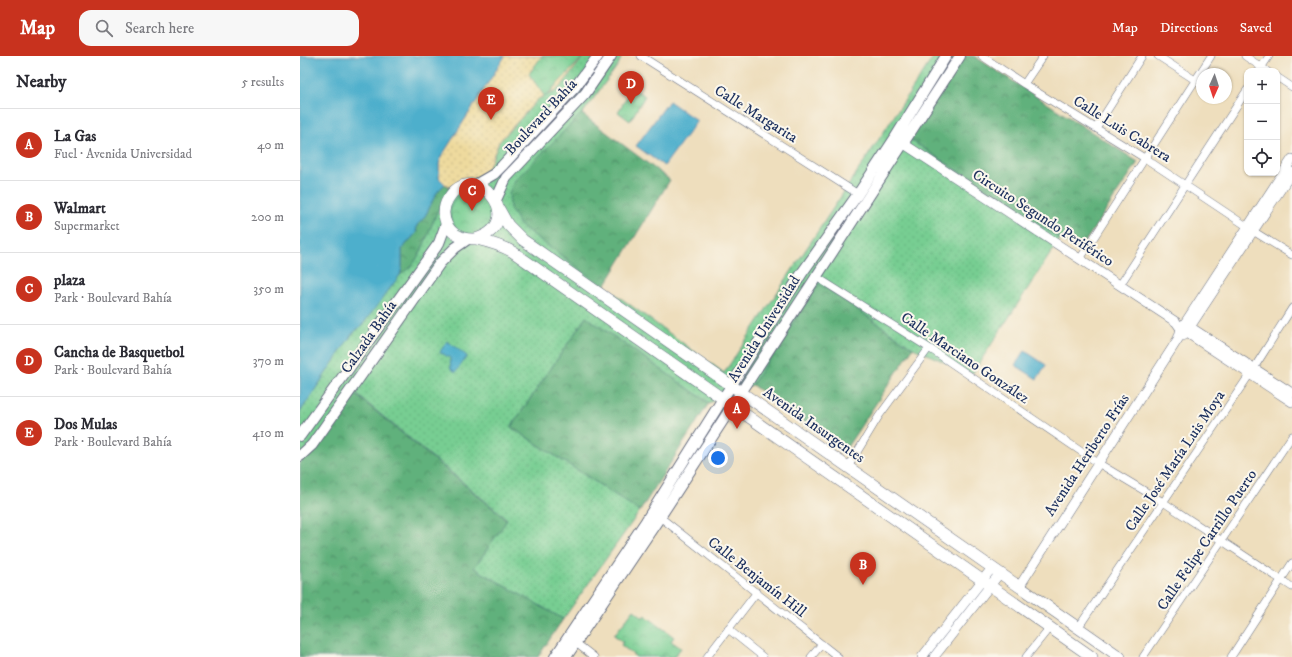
<!DOCTYPE html>
<meta charset="utf-8">
<style>
body{margin:0;font-family:"IM FELL DW Pica",serif;background:#f7f7f7;color:#2b2b33}
.controls{position:absolute;right:12px;top:12px;display:grid;overflow:hidden;border-radius:8px;box-shadow:0 1px 3px #0004}
.controls button{width:36px;height:36px;display:grid;place-items:center;padding:0;border:0;border-bottom:1px solid #e1e1e2;background:#fff;color:#2b2b33;font:20px sans-serif}
.compass{position:absolute;left:896px;top:12px;width:36px;height:36px;border-radius:50%;background:#fff;box-shadow:0 1px 3px #0004;rotate:183deg}
.you{position:absolute;left:418px;top:402px;width:14px;height:14px;margin:-10px;border:3px solid #fff;border-radius:50%;background:#1a73e8;box-shadow:0 0 0 6px #1a73e833}
.badge{display:grid;place-items:center;width:26px;height:26px;border-radius:50%;background:#c8321e;color:#fff;font-size:13px;font-weight:700}
.pin{position:absolute;translate:-50% -33px;filter:drop-shadow(0 1px 2px #0008)}
.pin::after{content:'';position:absolute;top:21px;width:14px;height:12px;background:inherit;clip-path:polygon(0 0,100% 0,50% 100%)}
.list{margin:0;padding:0;list-style:none}
h2{display:flex;justify-content:space-between;align-items:center;height:52px;margin:0;padding:0 16px;font-size:17px}
h2 small{font-size:13px;font-weight:400;color:#7c7c81}
.list li{display:grid;grid-template-columns:26px 1fr auto;gap:12px;align-items:center;box-sizing:border-box;height:72px;padding:0 16px;border-top:1px solid #e1e1e2}
.list b{display:block;font-size:15px;white-space:nowrap}
.list p{margin:0;font-size:13px;white-space:nowrap;color:#7c7c81}
.list em{font-size:13px;font-style:normal;color:#7c7c81}
.icon{flex:none;width:22px;height:22px;fill:none;stroke:currentColor;stroke-width:2;stroke-linecap:round;stroke-linejoin:round}
.map{position:relative;flex:none;width:992px;height:601px;overflow:hidden}
header{display:flex;align-items:center;gap:24px;box-sizing:border-box;height:56px;padding:0 20px;background:#c8321e;color:#fff}
header strong{font-size:19px}
nav{display:flex;gap:22px;margin-inline-start:auto;font-size:14px}
.search{width:280px;height:36px;background:#f7f7f7;display:flex;align-items:center;gap:10px;box-sizing:border-box;padding:0 14px;border-radius:12px;color:#7c7c81;font-size:15px}
main{display:flex}
aside{flex:1;background:#fff}
.map>svg:first-child{display:block}
</style>
<header>
<strong>Map</strong>
<div class="search"><svg class="icon" aria-label="search" viewBox="0 0 24 24"><circle cx="10" cy="10" r="6"/><path d="M15 15l6 6"/></svg>Search here</div>
<nav><a>Map</a><a>Directions</a><a>Saved</a></nav>
</header>
<main>
<aside>
<h2>Nearby<small>5 results</small></h2>
<ul class="list">
<li><span class="badge">A</span><div><b>La Gas</b><p>Fuel · Avenida Universidad</p></div><em>40 m</em></li>
<li><span class="badge">B</span><div><b>Walmart</b><p>Supermarket</p></div><em>200 m</em></li>
<li><span class="badge">C</span><div><b>plaza</b><p>Park · Boulevard Bahía</p></div><em>350 m</em></li>
<li><span class="badge">D</span><div><b>Cancha de Basquetbol</b><p>Park · Boulevard Bahía</p></div><em>370 m</em></li>
<li><span class="badge">E</span><div><b>Dos Mulas</b><p>Park · Boulevard Bahía</p></div><em>410 m</em></li>
</ul>
</aside>
<div class="map">
<svg width="992" height="601" viewBox="0 0 992 601">
<defs>
<pattern id="grass-dots" width="8" height="8" patternUnits="userSpaceOnUse"><rect width="8" height="8" fill="#77ce92"/><path d="M2 2h.1M6 6h.1" fill="none" stroke="#66b180" stroke-width="1.8" stroke-linecap="round"/></pattern>
<pattern id="forest-crowns" width="20" height="18" patternUnits="userSpaceOnUse"><rect width="20" height="18" fill="#61b17c"/><path d="M2 6a3 3 0 1 1 6 0M12 15a3 3 0 1 1 6 0" fill="none" stroke="#4f9069"/></pattern>
<pattern id="sand-dots" width="8" height="8" patternUnits="userSpaceOnUse"><rect width="8" height="8" fill="#eeda9e"/><path d="M2 2h.1M6 6h.1" fill="none" stroke="#ccbb8a" stroke-width="1.8" stroke-linecap="round"/></pattern>
<pattern id="park-crowns" width="20" height="18" patternUnits="userSpaceOnUse"><rect width="20" height="18" fill="#77ce92"/><path d="M2 6a3 3 0 1 1 6 0M12 15a3 3 0 1 1 6 0" fill="none" stroke="#66b180"/></pattern>
</defs>
<rect width="100%" height="100%" fill="#fbf7ec"/>
<filter id="ink" filterUnits="userSpaceOnUse"><feTurbulence type="fractalNoise" baseFrequency=".025" numOctaves="2"/><feDisplacementMap in="SourceGraphic" scale="8" xChannelSelector="R" yChannelSelector="G"/><feConvolveMatrix kernelMatrix="1 2 1 2 8 2 1 2 1" color-interpolation-filters="sRGB"/></filter>
<filter id="wash" filterUnits="userSpaceOnUse"><feTurbulence type="fractalNoise" baseFrequency=".012" numOctaves="4" result="noise"/><feDisplacementMap in="SourceGraphic" scale="16" xChannelSelector="R" yChannelSelector="G"/><feGaussianBlur stdDeviation="0.9" result="paint"/><feColorMatrix in="noise" values="0 0 0 0 0 0 0 0 0 0 0 0 0 0 0 0 0 1.4 0 .05"/><feComposite in="paint" operator="in"/></filter>
<g filter="url(#wash)">
<rect width="100%" height="100%" fill="#eedebd"/>
<path fill="url(#grass-dots)" stroke="#497e78" d="M 284,0 L 322,0 L 318,9 L 285,54 L 215,124 L 210,152 L 220,169 L 424,317 L 634,0 L 662,0 L 608,82 L 760,183 L 672,318 L 613,292 L 519,227 L 452,329 L 409,347 L 286,261 L 211,371 L 340,455 L 259,569 L 263,563 L 174,512 L 207,463 L 56,338 L 0,407 L 0,356 L 52,278 L 63,268 L 100,219 L 113,208 L 122,193 L 138,152 L 146,138 L 185,115 L 190,108 L 199,86 L 238,43 L 254,36 L 262,29 Z"/>
<path fill="url(#forest-crowns)" stroke="#3e706d" d="M 662,0 L 674,0 L 838,106 L 779,195 L 608,82 Z
M 285,54 L 282,58 L 370,124 L 304,231 L 220,169 L 210,152 L 209,137 L 215,124 Z
M 145,128 L 148,131 L 154,130 C 133,151 131,182 114,207 C 111,211 105,215 100,219 L 102,211 L 102,193 L 116,177 L 117,169 C 132,157 129,141 145,128 Z
M 519,227 L 613,292 L 545,394 L 452,329 Z
M 286,261 L 409,347 L 340,455 L 211,371 Z
M 55,338 L 207,464 L 174,512 L 263,563 L 238,601 L 0,601 L 0,407 L 26,376 Z"/>
<path fill="url(#sand-dots)" stroke="#84847e" d="M 205,0 L 284,0 L 262,29 L 254,36 L 238,43 L 199,86 L 190,108 L 185,115 L 169,126 L 148,131 L 139,122 L 139,108 L 141,101 Z"/>
<path fill="url(#park-crowns)" stroke="#497e78" d="M 242,0 L 284,0 L 245,41 L 229,18 Z
M 332,32 L 345,40 L 330,65 L 318,56 Z
M150 157a22 22 0 1 1 44 0a22 22 0 1 1-44 0Z
M 334,554 L 343,561 L 345,559 L 374,581 L 371,585 L 381,592 L 374,601 L 336,601 L 321,589 L 323,586 L 314,579 Z"/>
<path fill="#4dafcc" stroke="#346f95" d="M 0,0 L 205,0 L 141,101 L 139,108 L 139,122 L 145,128 C 129,141 132,157 117,169 L 116,177 L 102,193 L 102,211 L 100,219 L 63,268 L 52,278 L 0,356 Z
M 369,45 L 397,65 L 364,110 L 336,90 Z
M 147,285 L 167,300 L 156,316 L 151,313 L 150,302 L 140,296 Z
M 725,295 L 746,309 L 737,323 L 715,309 Z"/>
</g>
<g filter="url(#ink)">
<g fill="none" stroke-linecap="round" stroke-linejoin="round">
<g stroke="#656c7f" stroke-width="8">
<path id="minor" d="M 341,0 L 558,138
M 682,0 L 724,28 L 846,103 L 948,171
M 858,0 L 895,24
M 945,0 L 967,15
M 959,15 L 969,0
M 977,21 L 992,31
M 724,28 L 743,0
M 796,72 L 842,0
M 953,175 L 992,199
M 780,203 L 911,0
M 515,220 L 629,292 L 798,407 L 863,446 L 992,531
M 820,229 L 947,34
M 548,411 L 579,360 L 629,292
M 360,461 L 538,601
M 778,572 L 954,312 L 992,252
M 428,573 L 463,601
M 272,584 L 294,601
M 407,601 L 457,536
M 511,601 L 522,588
M 726,601 L 750,571
M 843,601 L 992,380
M 931,601 L 992,507"/>
</g>
<g stroke="#656c7f" stroke-width="10">
<path id="tertiary" d="M 598,84 L 876,266 L 881,273 L 992,346
M 887,269 L 992,337
M 883,280 L 886,277 L 992,116
M 719,531 L 878,283 L 881,273 L 992,103
M 622,601 L 692,512
M 634,601 L 700,517"/>
</g>
<g stroke="#656c7f" stroke-width="12">
<path id="secondary" d="M 175,129 L 194,118 L 202,110 L 275,31 L 298,0
M 196,144 L 206,122 L 285,38 L 311,0
M 0,380 L 139,187 L 146,168
M 0,400 L 12,389 L 140,207 L 155,192 L 168,183
M 255,601 L 346,465 L 502,217 L 558,138 L 595,82 L 646,0
M 266,601 L 360,461 L 660,0"/>
</g>
<g stroke="#656c7f" stroke-width="12">
<path id="primary" d="M 199,153 L 208,169 L 223,184 L 820,601
M 175,183 C 231,167 174,99 148,143 C 143,151 143,161 147,169 C 150,174 155,179 161,181 C 166,183 171,183 176,183 C 189,186 202,190 213,196 L 792,601"/>
</g>
<use href="#minor" stroke="#fff" stroke-width="7"/>
<use href="#tertiary" stroke="#fff" stroke-width="9"/>
<use href="#secondary" stroke="#fff" stroke-width="10"/>
<use href="#primary" stroke="#fff" stroke-width="11"/>
</g>
</g>
<g text-anchor="middle" dominant-baseline="central" stroke-width="4" stroke-linejoin="round" paint-order="stroke">
<g font-size="15" fill="#1b2f5e" stroke="#fbf7ec">
<text transform="translate(456 58) rotate(32)">Calle Margarita</text>
<text transform="translate(241 61) rotate(-47)">Boulevard Bahía</text>
<text transform="translate(822 73) rotate(32)">Calle Luis Cabrera</text>
<text transform="translate(743 162) rotate(33)">Circuito Segundo Periférico</text>
<text transform="translate(464 273) rotate(-58)">Avenida Universidad</text>
<text transform="translate(69 281) rotate(-55)">Calzada Bahía</text>
<text transform="translate(665 302) rotate(34)">Calle Marciano González</text>
<text transform="translate(514 369) rotate(35)">Avenida Insurgentes</text>
<text transform="translate(787 399) rotate(-57)">Avenida Heriberto Frías</text>
<text transform="translate(875 405) rotate(-56)">Calle José María Luis Moya</text>
<text transform="translate(907 484) rotate(-56)">Calle Felipe Carrillo Puerto</text>
<text transform="translate(457 521) rotate(38)">Calle Benjamín Hill</text>
</g>
</g>
</svg>
<div class="controls">
<button>+</button>
<button>−</button>
<button><svg class="icon" aria-label="locate" viewBox="0 0 24 24"><circle cx="12" cy="12" r="6"/><path d="M12 2v4M12 18v4M2 12h4M18 12h4"/></svg></button>
</div>
<svg class="compass" viewBox="-18 -18 36 36"><path d="M0-13l5 13h-10z" fill="#e53935"/><path d="M0 13l5-13h-10z" fill="#7c7c81"/></svg>
<div class="you"></div>
<div class="pin badge" style="left:437px;top:373px">A</div>
<div class="pin badge" style="left:563px;top:529px">B</div>
<div class="pin badge" style="left:172px;top:155px">C</div>
<div class="pin badge" style="left:331px;top:48px">D</div>
<div class="pin badge" style="left:191px;top:64px">E</div>
</div>
</main>
